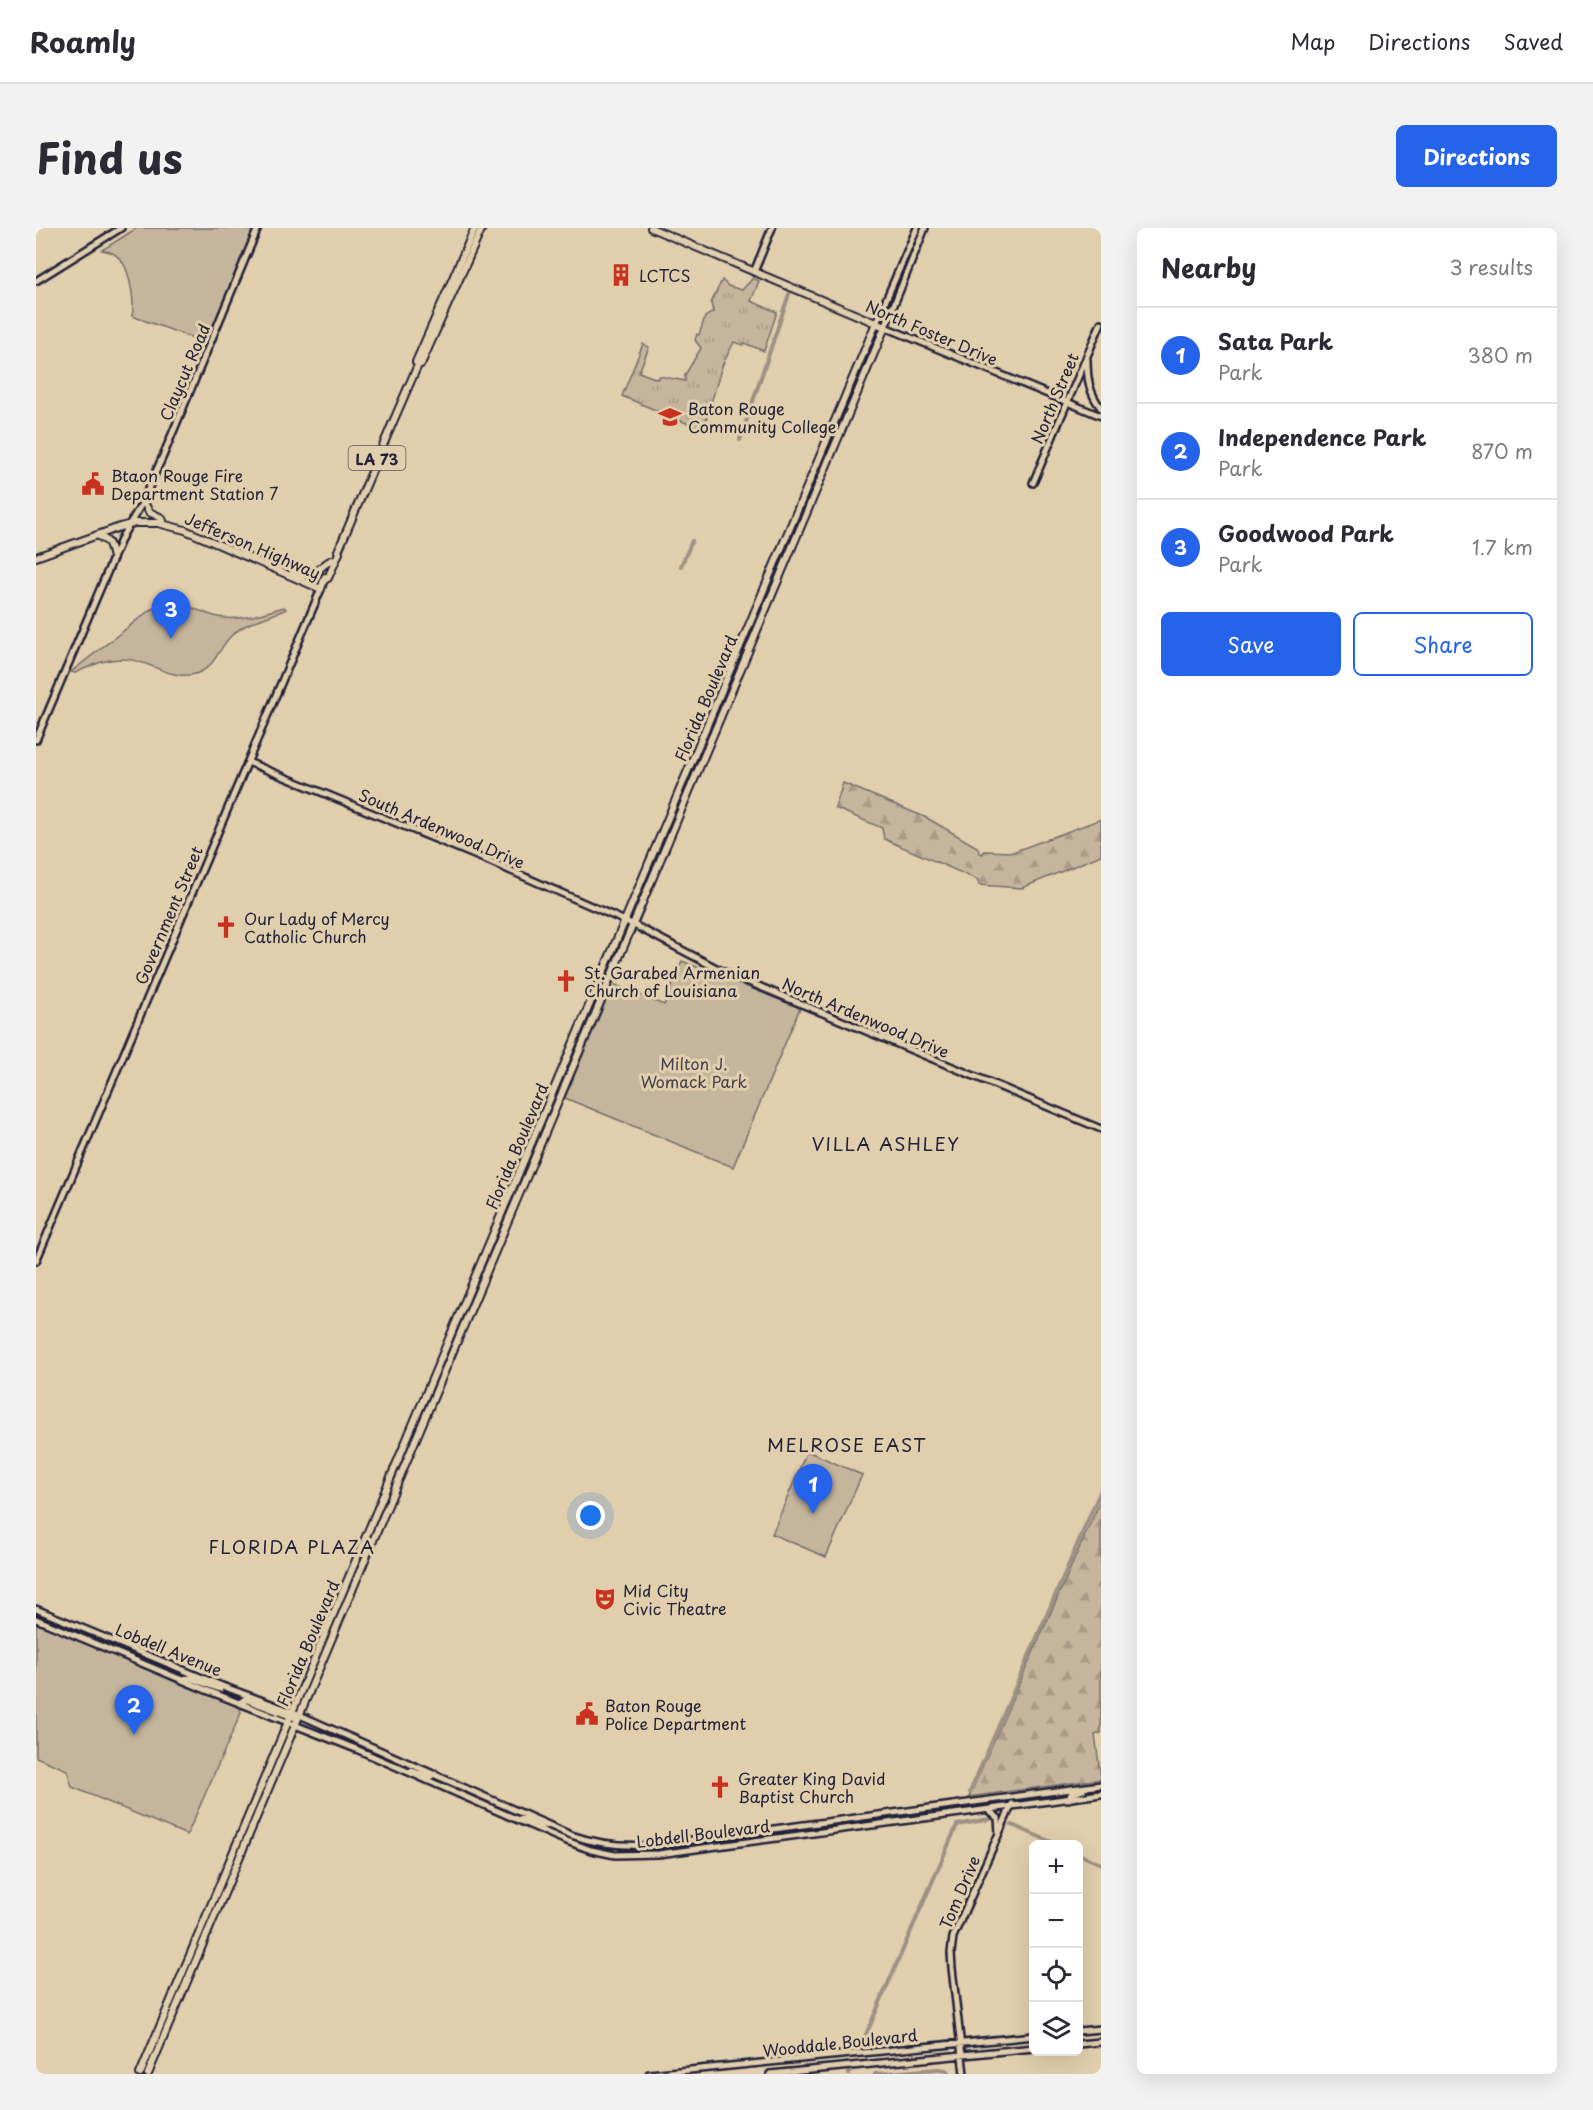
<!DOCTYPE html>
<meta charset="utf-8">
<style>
body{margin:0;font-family:"Playpen Sans",sans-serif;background:#f2f2f3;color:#2b2b33}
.controls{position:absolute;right:18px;bottom:18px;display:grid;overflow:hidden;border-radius:9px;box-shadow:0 6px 24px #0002}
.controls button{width:54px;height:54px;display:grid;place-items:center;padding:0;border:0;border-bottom:2px solid #e1e1e2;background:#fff;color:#2b2b33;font:30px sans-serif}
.you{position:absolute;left:555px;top:1288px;width:21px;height:21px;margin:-15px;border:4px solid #fff;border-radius:50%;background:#1a73e8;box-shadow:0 0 0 9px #1a73e833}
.badge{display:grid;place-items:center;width:39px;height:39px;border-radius:50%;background:#2563eb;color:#fff;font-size:20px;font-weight:700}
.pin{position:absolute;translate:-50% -50px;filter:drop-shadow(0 2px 3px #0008)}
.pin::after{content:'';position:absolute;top:32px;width:21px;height:18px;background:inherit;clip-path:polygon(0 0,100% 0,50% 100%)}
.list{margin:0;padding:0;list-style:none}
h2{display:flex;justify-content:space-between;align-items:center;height:78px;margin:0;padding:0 24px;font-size:26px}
h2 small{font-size:20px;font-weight:400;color:#7c7c81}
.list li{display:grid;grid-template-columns:39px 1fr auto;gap:18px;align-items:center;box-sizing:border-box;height:96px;padding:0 24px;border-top:2px solid #e1e1e2}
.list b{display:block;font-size:22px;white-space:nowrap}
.list p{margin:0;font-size:20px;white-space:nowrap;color:#7c7c81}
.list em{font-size:20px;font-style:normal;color:#7c7c81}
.actions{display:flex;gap:12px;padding:18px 24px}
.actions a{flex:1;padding:14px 0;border:2px solid #2563eb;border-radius:9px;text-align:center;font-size:21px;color:#2563eb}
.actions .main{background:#2563eb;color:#fff}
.icon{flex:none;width:33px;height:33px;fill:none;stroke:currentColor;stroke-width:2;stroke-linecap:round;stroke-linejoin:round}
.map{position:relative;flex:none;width:1065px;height:1846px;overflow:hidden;border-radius:9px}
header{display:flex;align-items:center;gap:36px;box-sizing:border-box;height:84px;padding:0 30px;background:#fff;border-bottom:2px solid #e1e1e2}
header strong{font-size:28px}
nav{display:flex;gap:33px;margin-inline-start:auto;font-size:21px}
.intro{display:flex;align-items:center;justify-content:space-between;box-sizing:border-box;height:144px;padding:0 36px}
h1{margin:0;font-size:42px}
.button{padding:15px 27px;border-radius:9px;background:#2563eb;color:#fff;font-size:21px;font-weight:700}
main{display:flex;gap:36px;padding:0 36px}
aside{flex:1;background:#fff;border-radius:9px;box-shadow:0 6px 24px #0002}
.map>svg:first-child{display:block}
</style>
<header>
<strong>Roamly</strong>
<nav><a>Map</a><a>Directions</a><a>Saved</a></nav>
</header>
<div class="intro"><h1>Find us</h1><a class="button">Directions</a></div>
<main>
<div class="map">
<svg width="1065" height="1846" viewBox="0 0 1065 1846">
<defs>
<pattern id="grass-tufts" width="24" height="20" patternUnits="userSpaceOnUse" patternTransform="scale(1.5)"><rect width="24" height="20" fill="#c5b59c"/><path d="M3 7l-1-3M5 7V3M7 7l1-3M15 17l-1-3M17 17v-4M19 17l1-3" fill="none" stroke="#a99b87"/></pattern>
<pattern id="forest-firs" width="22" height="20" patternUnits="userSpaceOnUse" patternTransform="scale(1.5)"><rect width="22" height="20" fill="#c5b59c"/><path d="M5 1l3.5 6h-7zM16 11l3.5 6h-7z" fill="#a99b87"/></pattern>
</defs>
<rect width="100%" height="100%" fill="#e1ceac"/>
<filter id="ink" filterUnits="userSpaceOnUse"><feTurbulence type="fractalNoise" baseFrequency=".0167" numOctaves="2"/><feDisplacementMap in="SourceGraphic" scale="12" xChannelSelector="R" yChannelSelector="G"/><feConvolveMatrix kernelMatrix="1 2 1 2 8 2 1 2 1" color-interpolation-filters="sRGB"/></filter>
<g filter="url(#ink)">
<path fill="url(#grass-tufts)" stroke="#746c6c" stroke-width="1.5" d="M 717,50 L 723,53 L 715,73 L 741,84 L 728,123 L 708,115 L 707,117 L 698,114 L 686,138 L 667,202 L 586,168 L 607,116 L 613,119 L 603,144 L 621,151 L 623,148 L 649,153 L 649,147 L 665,120 L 659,112 L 661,106 L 663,107 L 669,89 L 677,84 L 675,75 L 686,52 L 692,58 L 706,62 Z"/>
<path fill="url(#forest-firs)" stroke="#746c6c" stroke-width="1.5" d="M 807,555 L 891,590 L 941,619 L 944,625 L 947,626 L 948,623 L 977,624 L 1065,591 L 1065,627 L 986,660 L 943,657 L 942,652 L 848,611 L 846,600 L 799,580 Z
M 1065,1271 L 1065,1505 L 1059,1507 L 1065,1551 L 933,1569 Z"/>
<path fill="#c5b59c" stroke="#746c6c" stroke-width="1.5" d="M 101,0 L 208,0 L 218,4 L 171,115 L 96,88 C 99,75 94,41 84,31 C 80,26 73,23 66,22 Z
M 127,375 C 146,372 164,385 182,389 C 204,394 227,385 248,379 L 250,381 C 232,390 211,393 196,407 C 182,420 179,441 159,446 C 134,453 112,431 88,431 C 70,430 55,438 39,445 L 35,444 L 114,382 Z
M 646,733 L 764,780 L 697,939 L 529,870 L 577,756 L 628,777 Z
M 771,1223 L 826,1247 L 790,1329 L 736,1306 Z
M 0,1393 L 117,1443 L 137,1453 L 204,1479 L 205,1485 L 151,1607 L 36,1559 L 31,1542 L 0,1529 Z"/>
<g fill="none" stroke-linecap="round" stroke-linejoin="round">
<path stroke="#9d9084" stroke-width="4" d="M 704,212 L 753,66
M 645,338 L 656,313
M 934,1564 L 1065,1262
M 976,1597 L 1020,1616
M 1042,1626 L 1065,1636
M 825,1818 L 921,1597 L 954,1591
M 813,1846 L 815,1842
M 839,1846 L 902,1841 L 910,1842 L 913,1846"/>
<g stroke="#22223b" stroke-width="10">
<path id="secondary" d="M 889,0 L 849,99 L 1065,188
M 718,44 L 736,0
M 0,53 L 85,0
M 840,95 L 881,0
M 1051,131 C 1051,150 1053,165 1065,180
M 997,255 L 1065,95
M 0,512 L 87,307 L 105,277 L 127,228 L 222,0
M 212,534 L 455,634 L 596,696 L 684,742 L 1065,901
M 0,1033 L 285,361
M 0,1381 L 186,1458 L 257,1484 L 535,1607 C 563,1617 589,1619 619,1617 L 1065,1557
M 0,1391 L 170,1462 L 320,1521 L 528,1612 L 555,1622 L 579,1627 L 623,1626 L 1065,1566
M 145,1451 L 154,1450 L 181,1460 L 184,1461 L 186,1458
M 376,1543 L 393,1549 L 399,1546
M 1033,1571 L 1035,1566 L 1047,1562
M 952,1582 L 962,1590 L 963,1605
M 483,1591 C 493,1590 503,1600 513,1597
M 1042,1803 L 1065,1801
M 1042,1816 L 1065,1814
M 613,1846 L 998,1808
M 734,1846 L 998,1820
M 928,1846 L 916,1740 L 915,1725 L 917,1709 L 976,1576"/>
</g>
<g stroke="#22223b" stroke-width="10">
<path id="primary" d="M 382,137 L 380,134 L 439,0
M 107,272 L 113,284 L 126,290 L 128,296
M 61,307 C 76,315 73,315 77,330
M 0,329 L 84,299 L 99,295 L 122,295 L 149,302 L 285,361 L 289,349
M 257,345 C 281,353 280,339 296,332
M 290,351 L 292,350 L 303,325 L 302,323 C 329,261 354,199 382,137 L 385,136 L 446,0
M 204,1475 L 210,1471 L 258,1489
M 104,1846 L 840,95
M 112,1846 L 849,99 L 615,0"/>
</g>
<use href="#secondary" stroke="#e1ceac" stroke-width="5"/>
<use href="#primary" stroke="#e1ceac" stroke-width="6"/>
</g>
</g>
<defs>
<g id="building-bare" transform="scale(1.8)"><path d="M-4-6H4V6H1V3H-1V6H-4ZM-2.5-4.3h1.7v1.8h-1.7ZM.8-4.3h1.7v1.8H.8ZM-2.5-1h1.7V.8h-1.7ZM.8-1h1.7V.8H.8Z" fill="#c8321e" stroke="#e1ceac" stroke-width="2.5" paint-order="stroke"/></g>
<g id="university-bare" transform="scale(1.8)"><path d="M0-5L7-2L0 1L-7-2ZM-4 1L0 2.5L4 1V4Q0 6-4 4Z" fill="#c8321e" stroke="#e1ceac" stroke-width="2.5" paint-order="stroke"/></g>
<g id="civic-bare" transform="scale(1.8)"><path d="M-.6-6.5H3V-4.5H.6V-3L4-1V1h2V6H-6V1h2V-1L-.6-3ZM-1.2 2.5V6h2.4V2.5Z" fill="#c8321e" stroke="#e1ceac" stroke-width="2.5" paint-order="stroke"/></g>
<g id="church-bare" transform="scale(1.8)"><path d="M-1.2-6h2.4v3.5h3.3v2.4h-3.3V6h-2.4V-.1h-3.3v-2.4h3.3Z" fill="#c8321e" stroke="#e1ceac" stroke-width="2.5" paint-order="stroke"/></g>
<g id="theatre-bare" transform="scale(1.8)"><path d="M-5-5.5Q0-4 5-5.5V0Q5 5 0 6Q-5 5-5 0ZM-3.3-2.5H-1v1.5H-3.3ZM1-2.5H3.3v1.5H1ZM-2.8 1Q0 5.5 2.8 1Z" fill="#c8321e" stroke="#e1ceac" stroke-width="2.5" paint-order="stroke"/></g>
</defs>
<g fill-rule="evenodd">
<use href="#building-bare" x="585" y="47"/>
<use href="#university-bare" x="634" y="189"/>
<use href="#civic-bare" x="57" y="256"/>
<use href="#church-bare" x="190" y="699"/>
<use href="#church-bare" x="530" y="753"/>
<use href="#theatre-bare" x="569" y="1371"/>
<use href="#civic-bare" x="551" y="1486"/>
<use href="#church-bare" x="684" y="1559"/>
</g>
<g text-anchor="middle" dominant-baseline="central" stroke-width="6" stroke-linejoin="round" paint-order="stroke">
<rect fill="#e1ceac" stroke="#5b565d" stroke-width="1.5" x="312.5" y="218" width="57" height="24" rx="4.5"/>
<g font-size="15" font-weight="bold" fill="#22223b">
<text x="341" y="230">LA 73</text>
</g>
<g font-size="16" fill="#22223b" stroke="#e1ceac" text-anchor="start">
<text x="603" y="47">LCTCS</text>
<text x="652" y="180">Baton Rouge<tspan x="652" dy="18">Community College</tspan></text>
<text x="75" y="247">Btaon Rouge Fire<tspan x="75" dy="18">Department Station 7</tspan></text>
<text x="208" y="690">Our Lady of Mercy<tspan x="208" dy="18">Catholic Church</tspan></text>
<text x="548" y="744">St. Garabed Armenian<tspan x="548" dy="18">Church of Louisiana</tspan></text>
<text x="587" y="1362">Mid City<tspan x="587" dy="18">Civic Theatre</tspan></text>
<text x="569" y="1477">Baton Rouge<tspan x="569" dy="18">Police Department</tspan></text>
<text x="702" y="1550">Greater King David<tspan x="702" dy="18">Baptist Church</tspan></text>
</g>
<g font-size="16" fill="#22223b" stroke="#e1ceac">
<text transform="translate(896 104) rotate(23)">North Foster Drive</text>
<text transform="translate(148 144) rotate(-67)">Claycut Road</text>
<text transform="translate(1018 170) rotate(-67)">North Street</text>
<text transform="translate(217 317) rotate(23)">Jefferson Highway</text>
<text transform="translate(669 470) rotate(-67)">Florida Boulevard</text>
<text transform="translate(406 600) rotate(23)">South Ardenwood Drive</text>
<text transform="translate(132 687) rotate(-67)">Government Street</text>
<text transform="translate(830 789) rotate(23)">North Ardenwood Drive</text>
<text transform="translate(480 918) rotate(-67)">Florida Boulevard</text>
<text transform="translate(271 1415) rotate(-67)">Florida Boulevard</text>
<text transform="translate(133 1421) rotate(22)">Lobdell Avenue</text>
<text transform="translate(667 1605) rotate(-7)">Lobdell Boulevard</text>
<text transform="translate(923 1664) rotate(-67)">Tom Drive</text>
<text transform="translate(804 1814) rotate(-6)">Wooddale Boulevard</text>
</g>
<g font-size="16" fill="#433f4e" stroke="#e1ceac">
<text x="658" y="835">Milton J.<tspan x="658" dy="18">Womack Park</tspan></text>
</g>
<g font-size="18" letter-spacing="1.5" fill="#22223b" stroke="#e1ceac">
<text x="850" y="915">VILLA ASHLEY</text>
<text x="811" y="1216">MELROSE EAST</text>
<text x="256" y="1318">FLORIDA PLAZA</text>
</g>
</g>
</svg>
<div class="controls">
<button>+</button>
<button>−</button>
<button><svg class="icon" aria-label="locate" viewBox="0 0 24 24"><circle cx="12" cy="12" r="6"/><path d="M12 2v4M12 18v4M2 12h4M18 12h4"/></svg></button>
<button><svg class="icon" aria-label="layers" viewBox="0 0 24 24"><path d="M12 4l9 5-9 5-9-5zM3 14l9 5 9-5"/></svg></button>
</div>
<div class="you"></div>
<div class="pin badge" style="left:777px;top:1286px">1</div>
<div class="pin badge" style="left:98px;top:1507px">2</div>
<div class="pin badge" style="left:135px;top:411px">3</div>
</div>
<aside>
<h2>Nearby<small>3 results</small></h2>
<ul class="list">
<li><span class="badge">1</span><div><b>Sata Park</b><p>Park</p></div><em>380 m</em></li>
<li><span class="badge">2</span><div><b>Independence Park</b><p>Park</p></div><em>870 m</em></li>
<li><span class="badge">3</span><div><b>Goodwood Park</b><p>Park</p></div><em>1.7 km</em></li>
</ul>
<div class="actions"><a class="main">Save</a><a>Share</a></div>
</aside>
</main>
